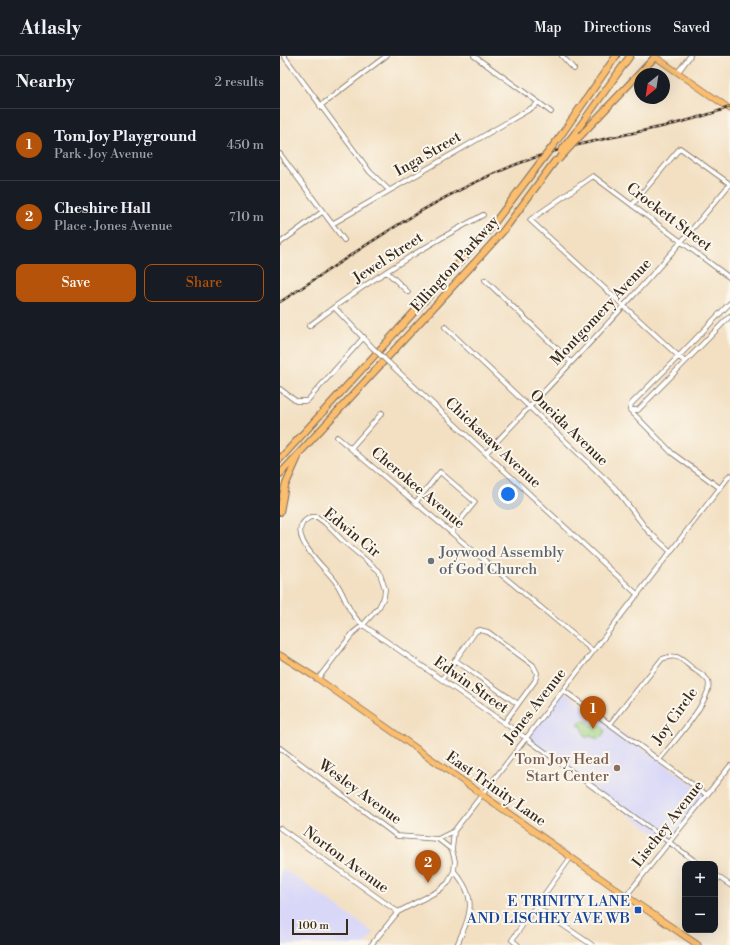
<!DOCTYPE html>
<meta charset="utf-8">
<style>
body{margin:0;font-family:"Libre Bodoni",serif;background:#20242c;color:#f1f3f6}
.controls{position:absolute;right:12px;bottom:12px;display:grid;overflow:hidden;border-radius:8px;box-shadow:0 4px 16px #0002}
.controls button{width:36px;height:36px;display:grid;place-items:center;padding:0;border:0;border-bottom:1px solid #363941;background:#171b24;color:#f1f3f6;font:20px sans-serif}
.compass{position:absolute;left:354px;top:12px;width:36px;height:36px;border-radius:50%;background:#171b24;box-shadow:0 4px 16px #0002;rotate:210deg}
.scale{position:absolute;left:12px;bottom:10px;width:56px;box-sizing:border-box;padding-left:4px;border:2px solid #3b2a1e;border-top:0;font-size:11px;line-height:14px;white-space:nowrap;color:#3b2a1e;-webkit-text-stroke:3px #fbf7ec;paint-order:stroke}
.you{position:absolute;left:228px;top:438px;width:14px;height:14px;margin:-10px;border:3px solid #fff;border-radius:50%;background:#1a73e8;box-shadow:0 0 0 6px #1a73e833}
.badge{display:grid;place-items:center;width:26px;height:26px;border-radius:50%;background:#b45309;color:#fff;font-size:13px;font-weight:700}
.pin{position:absolute;translate:-50% -33px;filter:drop-shadow(0 1px 2px #0008)}
.pin::after{content:'';position:absolute;top:21px;width:14px;height:12px;background:inherit;clip-path:polygon(0 0,100% 0,50% 100%)}
.list{margin:0;padding:0;list-style:none}
h2{display:flex;justify-content:space-between;align-items:center;height:52px;margin:0;padding:0 16px;font-size:17px}
h2 small{font-size:13px;font-weight:400;color:#9ea1a6}
.list li{display:grid;grid-template-columns:26px 1fr auto;gap:12px;align-items:center;box-sizing:border-box;height:72px;padding:0 16px;border-top:1px solid #363941}
.list b{display:block;font-size:15px;white-space:nowrap}
.list p{margin:0;font-size:13px;white-space:nowrap;color:#9ea1a6}
.list em{font-size:13px;font-style:normal;color:#9ea1a6}
.actions{display:flex;gap:8px;padding:12px 16px}
.actions a{flex:1;padding:9px 0;border:1px solid #b45309;border-radius:8px;text-align:center;font-size:14px;color:#b45309}
.actions .main{background:#b45309;color:#fff}
.map{position:relative;flex:none;width:450px;height:889px;overflow:hidden}
header{display:flex;align-items:center;gap:24px;box-sizing:border-box;height:56px;padding:0 20px;background:#171b24;border-bottom:1px solid #363941}
header strong{font-size:19px}
nav{display:flex;gap:22px;margin-inline-start:auto;font-size:14px}
main{display:flex}
aside{flex:1;background:#171b24}
.map>svg:first-child{display:block}
</style>
<header>
<strong>Atlasly</strong>
<nav><a>Map</a><a>Directions</a><a>Saved</a></nav>
</header>
<main>
<aside>
<h2>Nearby<small>2 results</small></h2>
<ul class="list">
<li><span class="badge">1</span><div><b>Tom Joy Playground</b><p>Park · Joy Avenue</p></div><em>450 m</em></li>
<li><span class="badge">2</span><div><b>Cheshire Hall</b><p>Place · Jones Avenue</p></div><em>710 m</em></li>
</ul>
<div class="actions"><a class="main">Save</a><a>Share</a></div>
</aside>
<div class="map">
<svg width="450" height="889" viewBox="0 0 450 889">
<defs>
<pattern id="park-dots" width="8" height="8" patternUnits="userSpaceOnUse"><rect width="8" height="8" fill="#a0d585"/><path d="M2 2h.1M6 6h.1" fill="none" stroke="#8bb772" stroke-width="1.8" stroke-linecap="round"/></pattern>
</defs>
<rect width="100%" height="100%" fill="#fbf7ec"/>
<filter id="ink" filterUnits="userSpaceOnUse"><feTurbulence type="fractalNoise" baseFrequency=".025" numOctaves="2"/><feDisplacementMap in="SourceGraphic" scale="8" xChannelSelector="R" yChannelSelector="G"/><feConvolveMatrix kernelMatrix="1 2 1 2 8 2 1 2 1" color-interpolation-filters="sRGB"/></filter>
<filter id="wash" filterUnits="userSpaceOnUse"><feTurbulence type="fractalNoise" baseFrequency=".012" numOctaves="4" result="noise"/><feDisplacementMap in="SourceGraphic" scale="16" xChannelSelector="R" yChannelSelector="G"/><feGaussianBlur stdDeviation="0.9" result="paint"/><feColorMatrix in="noise" values="0 0 0 0 0 0 0 0 0 0 0 0 0 0 0 0 0 1.4 0 .05"/><feComposite in="paint" operator="in"/></filter>
<g filter="url(#wash)">
<rect width="100%" height="100%" fill="#f3e0c3"/>
<path fill="#d8d7f8" d="M 283,634 L 427,739 L 388,787 L 245,683 Z
M 3,812 L 94,877 L 85,889 L 0,889 L 0,816 Z"/>
<path fill="url(#park-dots)" stroke="#6e8052" d="M 303,663 L 313,670 L 322,670 L 325,674 L 323,680 L 317,683 L 311,679 L 309,681 L 305,681 L 302,671 L 298,669 Z"/>
</g>
<g filter="url(#ink)">
<g fill="none" stroke-linecap="round" stroke-linejoin="round">
<g stroke="#7b6a58" stroke-width="5.5">
<path id="minor" d="M 4,0 L 90,116 L 109,134
M 282,0 L 294,13
M 398,16 L 410,0
M 258,46 L 271,56
M 40,50 L 106,0
M 0,98 L 64,184
M 352,149 L 400,92 L 450,128
M 52,168 L 255,50 L 258,46 L 194,0
M 0,187 L 42,156
M 107,216 L 128,236
M 205,224 L 291,306
M 54,251 L 93,292
M 29,270 C 83,228 143,191 203,159
M 165,271 L 335,432 L 368,475 L 391,496
M 405,306 L 250,164 L 313,120 L 450,222
M 109,307 L 358,539
M 0,333 L 16,345 L 27,345 L 84,281
M 350,354 L 351,348 L 399,300 L 450,247
M 350,354 L 358,354 L 450,260
M 350,354 L 392,397 L 440,432
M 57,381 L 313,595
M 71,392 L 102,357
M 206,397 C 289,309 373,222 450,128
M 136,446 L 160,416 L 195,446 L 171,476
M 31,461 L 37,461 L 45,467 L 63,485 L 99,515 L 105,533 L 104,541 L 99,551 L 83,569 C 67,557 66,540 55,525 C 45,511 0,475 31,461 Z
M 175,604 L 238,648
M 38,623 L 73,577 L 83,569 L 243,680 L 419,808
M 162,623 L 196,575 L 200,574 L 208,576 L 253,609 L 257,617 L 255,625 L 224,667
M 283,634 L 427,739
M 330,668 L 382,603 C 397,597 400,602 412,612 C 416,615 426,620 428,625 C 435,641 389,691 379,704
M 0,692 L 117,780 L 158,783 L 174,775
M 0,772 L 118,856
M 158,783 L 172,794
M 174,815 C 198,842 191,858 177,889
M 435,819 L 450,829
M 346,840 L 450,710
M 255,850 L 312,889
M 91,889 L 118,856 L 158,835 L 168,827 L 174,815 L 175,805 L 172,794 L 174,775 L 450,419
M 238,889 L 232,884 L 291,801"/>
</g>
<g stroke="#7b6a58" stroke-width="7">
<path id="major" d="M 374,0 L 450,53
M 0,599 L 38,623 L 346,840 L 418,889"/>
</g>
<g stroke="#7b6a58" stroke-width="8">
<path id="highway" d="M 304,76 L 375,1
M 295,77 L 350,0
M 279,82 L 336,0
M 0,403 L 209,174 L 259,108
M 0,418 L 198,203 L 224,174 L 275,105
M 0,456 L 5,430 L 18,401"/>
</g>
<use href="#minor" stroke="#fff" stroke-width="4"/>
<use href="#major" stroke="#fbbd6e" stroke-width="5.5"/>
<use href="#highway" stroke="#fbbd6e" stroke-width="6"/>
<g stroke="#3b2a1e" stroke-width="2.5">
<path id="rail" d="M 0,246 C 80,194 158,136 248,104 C 313,80 384,76 450,51"/>
</g>
<use href="#rail" stroke="#fbf7ec" stroke-width="1" stroke-dasharray="3" stroke-linecap="butt"/>
<g stroke="#7b6a58" stroke-width="5.5" stroke-linecap="butt">
<path id="minor-bridge" d="M 93,292 L 109,307"/>
</g>
<g stroke="#7b6a58" stroke-width="8" stroke-linecap="butt">
<path id="highway-bridge" d="M 281,95 L 295,77
M 278,104 L 304,76
M 259,108 L 279,82"/>
</g>
<use href="#minor-bridge" stroke="#fff" stroke-width="4"/>
<use href="#highway-bridge" stroke="#fbbd6e" stroke-width="6"/>
</g>
</g>
<circle fill="#6b7280" stroke="#fbf7ec" stroke-width="1.5" cx="151" cy="505" r="4"/>
<circle fill="#8d6e63" stroke="#fbf7ec" stroke-width="1.5" cx="337" cy="712" r="4"/>
<rect fill="#1a4fb4" stroke="#fbf7ec" stroke-width="1.5" x="354" y="850" width="8" height="8" rx="2"/>
<g text-anchor="middle" dominant-baseline="central" stroke-width="4" stroke-linejoin="round" paint-order="stroke">
<g font-size="15" fill="#3b2a1e" stroke="#fbf7ec">
<text transform="translate(148 98) rotate(-30)">Inga Street</text>
<text transform="translate(389 161) rotate(37)">Crockett Street</text>
<text transform="translate(108 202) rotate(-33)">Jewel Street</text>
<text transform="translate(175 208) rotate(-48)">Ellington Parkway</text>
<text transform="translate(321 256) rotate(-47)">Montgomery Avenue</text>
<text transform="translate(289 372) rotate(44)">Oneida Avenue</text>
<text transform="translate(213 387) rotate(43)">Chickasaw Avenue</text>
<text transform="translate(138 432) rotate(40)">Cherokee Avenue</text>
<text transform="translate(72 477) rotate(39)">Edwin Cir</text>
<text transform="translate(191 629) rotate(35)">Edwin Street</text>
<text transform="translate(255 650) rotate(-52)">Jones Avenue</text>
<text transform="translate(395 660) rotate(-54)">Joy Circle</text>
<text transform="translate(216 733) rotate(35)">East Trinity Lane</text>
<text transform="translate(80 736) rotate(36)">Wesley Avenue</text>
<text transform="translate(388 768) rotate(-52)">Lischey Avenue</text>
<text transform="translate(66 804) rotate(36)">Norton Avenue</text>
</g>
<g font-size="15" fill="#5b616d" stroke="#fbf7ec" text-anchor="start">
<text x="159" y="496">Joywood Assembly<tspan x="159" dy="17">of God Church</tspan></text>
</g>
<g font-size="15" fill="#785e54" stroke="#fbf7ec" text-anchor="end">
<text x="329" y="703">Tom Joy Head<tspan x="329" dy="17">Start Center</tspan></text>
</g>
<g font-size="15" fill="#164399" stroke="#fbf7ec" text-anchor="end">
<text x="350" y="845">E TRINITY LANE<tspan x="350" dy="17">AND LISCHEY AVE WB</tspan></text>
</g>
</g>
</svg>
<div class="controls">
<button>+</button>
<button>−</button>
</div>
<svg class="compass" viewBox="-18 -18 36 36"><path d="M0-13l5 13h-10z" fill="#e53935"/><path d="M0 13l5-13h-10z" fill="#9ea1a6"/></svg>
<div class="scale">100 m</div>
<div class="you"></div>
<div class="pin badge" style="left:313px;top:673px">1</div>
<div class="pin badge" style="left:148px;top:827px">2</div>
</div>
</main>
